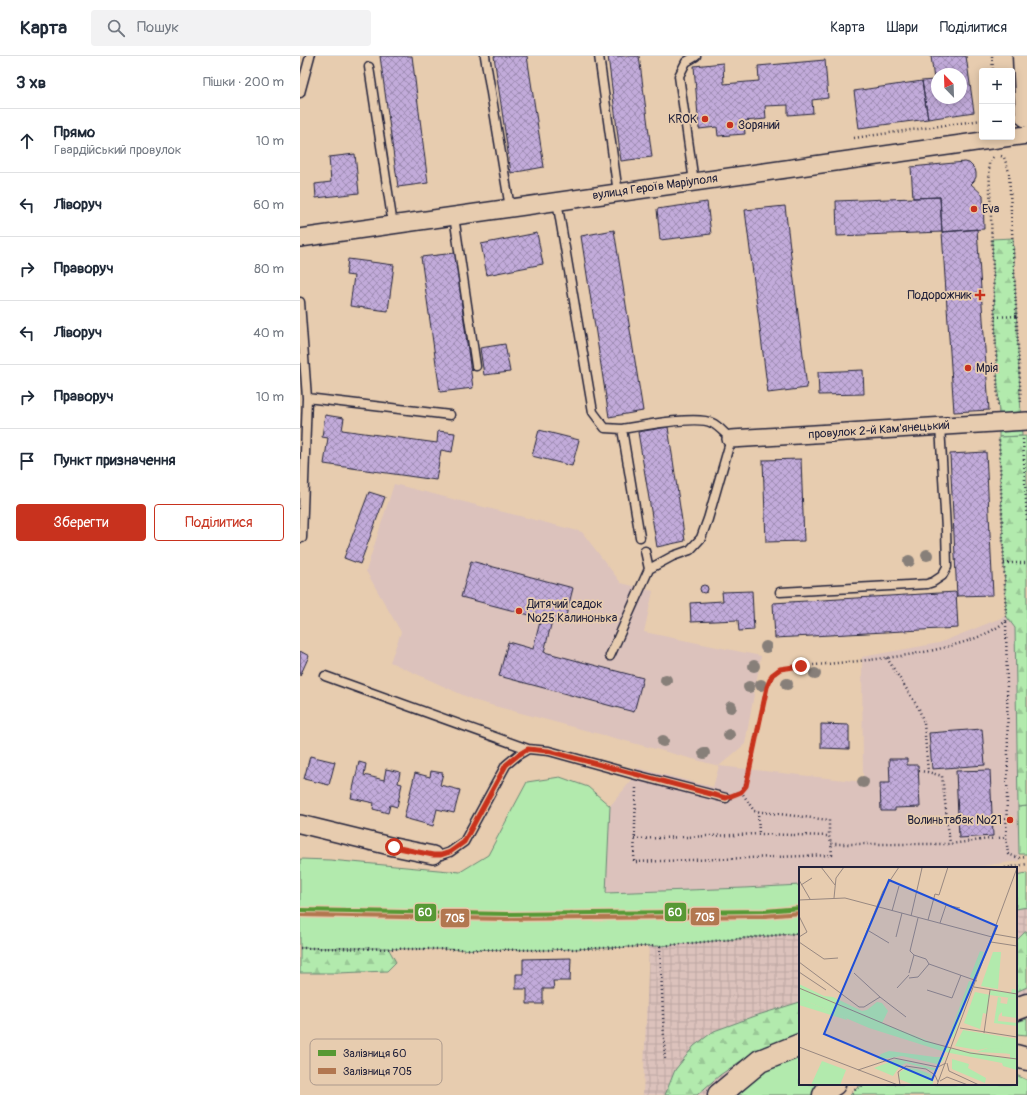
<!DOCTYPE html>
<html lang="uk">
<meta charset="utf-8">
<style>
body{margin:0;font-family:Pangolin,sans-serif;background:#f2f2f3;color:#1f2937}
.controls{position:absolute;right:12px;top:12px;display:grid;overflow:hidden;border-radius:4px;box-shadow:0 2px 10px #0003}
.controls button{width:36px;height:36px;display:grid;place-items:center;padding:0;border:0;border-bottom:1px solid #e0e1e3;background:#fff;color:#1f2937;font:20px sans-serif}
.compass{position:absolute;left:631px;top:12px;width:36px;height:36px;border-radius:50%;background:#fff;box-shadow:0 2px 10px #0003;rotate:337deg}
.stop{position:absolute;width:12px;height:12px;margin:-9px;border:3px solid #c8321e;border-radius:50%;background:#fff}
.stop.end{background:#c8321e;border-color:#fff;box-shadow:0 1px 4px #0008}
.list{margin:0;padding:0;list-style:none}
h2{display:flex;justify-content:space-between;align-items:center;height:52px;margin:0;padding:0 16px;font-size:17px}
h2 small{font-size:13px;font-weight:400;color:#747a83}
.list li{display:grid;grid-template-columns:26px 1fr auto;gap:12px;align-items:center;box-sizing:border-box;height:64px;padding:0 16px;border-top:1px solid #e0e1e3}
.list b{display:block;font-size:15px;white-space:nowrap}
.list p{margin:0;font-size:13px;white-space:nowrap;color:#747a83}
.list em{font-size:13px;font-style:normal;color:#747a83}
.actions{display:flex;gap:8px;padding:12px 16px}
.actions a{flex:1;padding:9px 0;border:1px solid #c8321e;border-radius:4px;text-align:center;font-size:14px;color:#c8321e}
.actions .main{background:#c8321e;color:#fff}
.icon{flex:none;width:22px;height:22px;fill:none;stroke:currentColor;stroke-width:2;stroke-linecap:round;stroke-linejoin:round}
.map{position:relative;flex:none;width:727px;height:1039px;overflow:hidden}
header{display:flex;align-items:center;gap:24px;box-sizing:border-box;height:56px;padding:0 20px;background:#fff;border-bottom:1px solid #e0e1e3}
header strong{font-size:19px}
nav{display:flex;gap:22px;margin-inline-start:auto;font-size:14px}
.search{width:280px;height:36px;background:#f2f2f3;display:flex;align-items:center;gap:10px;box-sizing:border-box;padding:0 14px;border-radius:4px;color:#747a83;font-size:15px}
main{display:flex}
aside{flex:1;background:#fff}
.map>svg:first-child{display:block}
</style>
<header>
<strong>Карта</strong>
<div class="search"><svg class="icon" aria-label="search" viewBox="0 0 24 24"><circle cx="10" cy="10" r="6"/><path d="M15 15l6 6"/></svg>Пошук</div>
<nav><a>Карта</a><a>Шари</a><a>Поділитися</a></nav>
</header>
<main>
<aside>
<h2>3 хв<small>Пішки · 200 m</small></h2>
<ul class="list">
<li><svg class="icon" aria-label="ahead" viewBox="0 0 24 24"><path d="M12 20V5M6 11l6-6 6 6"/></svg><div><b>Прямо</b><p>Гвардійський провулок</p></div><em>10 m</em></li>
<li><svg class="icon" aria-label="left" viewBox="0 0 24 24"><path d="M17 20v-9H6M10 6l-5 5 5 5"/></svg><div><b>Ліворуч</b></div><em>60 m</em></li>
<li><svg class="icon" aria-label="right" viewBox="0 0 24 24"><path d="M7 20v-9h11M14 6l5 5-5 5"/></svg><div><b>Праворуч</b></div><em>80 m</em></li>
<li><svg class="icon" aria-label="left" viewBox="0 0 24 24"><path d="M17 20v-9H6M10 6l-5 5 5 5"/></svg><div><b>Ліворуч</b></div><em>40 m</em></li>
<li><svg class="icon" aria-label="right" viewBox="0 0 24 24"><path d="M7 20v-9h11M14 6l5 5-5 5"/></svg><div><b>Праворуч</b></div><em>10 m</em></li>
<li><svg class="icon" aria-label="arrive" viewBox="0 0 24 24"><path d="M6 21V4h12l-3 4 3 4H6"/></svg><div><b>Пункт призначення</b></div></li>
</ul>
<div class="actions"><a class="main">Зберегти</a><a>Поділитися</a></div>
</aside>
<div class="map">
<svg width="727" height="1039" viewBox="0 0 727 1039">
<defs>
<pattern id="industrial-grid" width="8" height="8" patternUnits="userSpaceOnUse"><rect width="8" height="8" fill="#dcc2bc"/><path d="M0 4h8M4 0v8" fill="none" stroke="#bca6a2"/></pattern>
<pattern id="forest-firs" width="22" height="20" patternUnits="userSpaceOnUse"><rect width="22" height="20" fill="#b2eaad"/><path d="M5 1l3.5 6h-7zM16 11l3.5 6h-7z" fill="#99c896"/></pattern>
<pattern id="building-cross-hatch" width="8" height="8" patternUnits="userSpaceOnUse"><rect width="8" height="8" fill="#c2abda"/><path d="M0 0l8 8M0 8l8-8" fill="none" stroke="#9d8bb2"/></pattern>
</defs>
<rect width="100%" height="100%" fill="#e7ccaf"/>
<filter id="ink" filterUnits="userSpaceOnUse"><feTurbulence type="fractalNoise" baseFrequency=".025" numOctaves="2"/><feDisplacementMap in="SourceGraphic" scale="8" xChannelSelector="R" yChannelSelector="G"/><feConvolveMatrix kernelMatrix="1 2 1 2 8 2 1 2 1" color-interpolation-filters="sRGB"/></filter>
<g filter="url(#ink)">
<path fill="#dcc2bc" d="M 94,428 L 282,476 L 321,527 L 353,535 L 344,576 L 461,600 L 445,688 L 419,710 L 563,726 L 562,601 L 639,587 L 706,560 L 715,572 L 719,805 L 667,812 L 500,812 L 500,829 L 444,832 L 305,837 L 310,750 L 336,719 L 337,712 L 413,731 L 419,710 L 176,645 L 90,606 L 101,576 L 66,515 Z"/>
<path fill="url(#industrial-grid)" d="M 727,851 L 727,941 L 716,942 L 716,853 Z
M 500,877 L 500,982 L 422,1023 L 406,1039 L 343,1039 L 349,890 Z"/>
<path fill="#b2eaad" stroke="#6a8674" d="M 721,360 L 722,380 L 699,381 L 699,361 Z
M 260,721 L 288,731 L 310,750 L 306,837 L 444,832 L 500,829 L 500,877 L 360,890 L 245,894 L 0,892 L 0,803 L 30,804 L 160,816 L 188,799 L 227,726 Z
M 727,750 L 727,798 L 719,798 L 718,751 Z
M 727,817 L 727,851 L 716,853 L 716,819 Z
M 727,963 L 727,979 L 716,978 L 716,966 Z
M 500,1000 L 500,1028 L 518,1028 L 512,1039 L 435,1039 L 452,1023 L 477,1007 Z
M 716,1019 L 727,1024 L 727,1039 L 550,1039 L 557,1032 L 565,1028 L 716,1028 Z"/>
<path fill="url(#forest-firs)" stroke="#6a8674" d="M 713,182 L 721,360 L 699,361 L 692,183 Z
M 726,380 L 727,394 L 727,750 L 718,751 L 715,572 L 706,560 L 699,381 Z
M 727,875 L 727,931 L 716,936 L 716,885 L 724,877 Z
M 0,892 L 88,892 L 96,906 L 87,915 L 38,917 L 0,917 Z
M 500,946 L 500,978 L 454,996 L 420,1019 L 397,1039 L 365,1039 L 375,1014 L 394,990 L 414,975 L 458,959 Z"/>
<path fill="url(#building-cross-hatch)" stroke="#22223b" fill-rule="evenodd" d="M 80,0 L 112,0 L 128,127 L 98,131 Z
M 194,0 L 227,0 L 244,111 L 211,117 Z
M 308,0 L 339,0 L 352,101 L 321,105 Z
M 631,0 L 666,0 L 674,56 L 628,63 L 622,25 L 634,24 ZM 637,18 L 661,18 L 661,42 L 637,42 Z
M 525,4 L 528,42 L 512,44 L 513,57 L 488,59 L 488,49 L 465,50 L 466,63 L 444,65 L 445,78 L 418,80 L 417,71 L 399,73 L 394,10 L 423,7 L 424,28 L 459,25 L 458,10 Z
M 622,25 L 628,63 L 559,72 L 554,35 Z
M 55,98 L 59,137 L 16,142 L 15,128 L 31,126 L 29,101 Z
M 665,106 L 669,107 L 675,113 L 676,117 L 676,121 L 674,125 L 671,128 L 683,139 L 684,173 L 642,176 L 640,141 L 613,142 L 611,111 Z
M 640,141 L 642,176 L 537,180 L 536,145 Z
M 407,146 L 411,178 L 360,184 L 357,153 Z
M 485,150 L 507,332 L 468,337 L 445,154 Z
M 677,173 L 689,354 L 654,356 L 642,176 Z
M 314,174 L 343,355 L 309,361 L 281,180 Z
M 237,177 L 243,208 L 187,219 L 181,188 Z
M 155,197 L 173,332 L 140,336 L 121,201 Z
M 48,203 L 94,209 L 88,255 L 50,250 L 54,220 L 46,219 Z
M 205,288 L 210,316 L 184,319 L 180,292 Z
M 563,314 L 564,338 L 519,339 L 518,316 Z
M 25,359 L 44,362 L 42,374 L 137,387 L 138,375 L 155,377 L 152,396 L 141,394 L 136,424 L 24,408 L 28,382 L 22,381 Z
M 368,371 L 385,485 L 357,491 L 338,376 Z
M 239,374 L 279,384 L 272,410 L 232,400 Z
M 686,396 L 693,539 L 657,540 L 650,398 Z
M 501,403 L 504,485 L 466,486 L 463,404 Z
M 69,436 L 85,441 L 60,508 L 44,502 Z
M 171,505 L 273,532 L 264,568 L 252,565 L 244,596 L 343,622 L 334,656 L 199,620 L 208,586 L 233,593 L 241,562 L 161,541 Z
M400 533a4 4 0 1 1 8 0a4 4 0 1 1-8 0Z
M 452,535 L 454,574 L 439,575 L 438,564 L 391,566 L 390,547 L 423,545 L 422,536 Z
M 656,536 L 658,572 L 475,582 L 473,547 Z
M 0,595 L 9,600 L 0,620 Z
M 521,668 L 549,669 L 549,693 L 521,692 Z
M 682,673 L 685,709 L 632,713 L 629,677 Z
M 10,700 L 35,706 L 29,729 L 4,723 Z
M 589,703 L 607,703 L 607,709 L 618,709 L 620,751 L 595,752 L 595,755 L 581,755 L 580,727 L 590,727 Z
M 59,706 L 66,708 L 64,719 L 84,724 L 86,713 L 100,716 L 98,727 L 102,728 L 97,751 L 90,749 L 88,757 L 73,753 L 74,747 L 51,742 Z
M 690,714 L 693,780 L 659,782 L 656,715 Z
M 131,715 L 143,717 L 140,729 L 160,734 L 154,757 L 137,753 L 133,770 L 104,762 L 115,717 L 130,721 Z
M 271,902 L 270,925 L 253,925 L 254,933 L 243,933 L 243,948 L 227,948 L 227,933 L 216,933 L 216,918 L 223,918 L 223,903 Z"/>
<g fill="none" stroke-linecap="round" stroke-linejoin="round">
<g stroke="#22223b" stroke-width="11">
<path id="service" d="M 185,0 L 210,152
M 299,0 L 318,137
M 69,11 L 93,169
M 0,37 L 10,0
M 394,126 L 379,20 L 386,6 L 396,0
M 257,145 L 293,356 L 305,372 L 322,373 L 340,481
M 154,160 L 176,310
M 0,246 L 7,342 L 2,482
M 7,342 L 150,359
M 322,373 C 340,370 398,359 412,367 C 419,370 425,378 431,383 L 408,463 L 401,482 L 390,494 L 373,500 L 349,513
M 480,536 L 627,528 L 633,526 L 642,520 L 647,511 L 646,473 L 640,370
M 310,600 L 349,513 L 345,495
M 25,620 L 228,693
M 133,799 L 141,799 L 150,796 L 164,786 L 206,709 L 218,699 L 228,693 L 249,695 L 336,719 L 426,742"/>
</g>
<g stroke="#22223b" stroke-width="20">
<path id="minor" d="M 712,81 L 727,79
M 0,182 L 711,81
M 431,383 L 727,365
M 0,768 L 94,791 L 133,799"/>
</g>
<g stroke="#22223b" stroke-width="25">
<path id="primary" d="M 724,0 L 727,60
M 716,953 L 727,949
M 716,1000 L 727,1003
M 419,1039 L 460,1005 L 500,989
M 524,1039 L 529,1031 L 534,1028"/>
</g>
<path stroke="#22223b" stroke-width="2.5" stroke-dasharray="1 3" stroke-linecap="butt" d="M 692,0 L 693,15
M 554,82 L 682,64
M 701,100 L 704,101 L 709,116 L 721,348
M 693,101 L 689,107 L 698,350
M 695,261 L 716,260
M 723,383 L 727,466
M 704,507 L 727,507
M 706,566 L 708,698 L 706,781 L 708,798 L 719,802 L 726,801
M 587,602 L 619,653 L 624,667 L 628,716
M 619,715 L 628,716 L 642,720 L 650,788
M 336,732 L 334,806 L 532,799 L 531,788
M 441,735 L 454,755 L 529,764 L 529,780 L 531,788 L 650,788 L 706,781
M 437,737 L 441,735 L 445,730 L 467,631 C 470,624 472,618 479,614 C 487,610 516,609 527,608 C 568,604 610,601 650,590 C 670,585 690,578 706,565 L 706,560 L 699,383
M 458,755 L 459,778
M 334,783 L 459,778 L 529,780
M 705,812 L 727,808
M 360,890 L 365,1005
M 0,892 L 245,894 L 360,890 L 500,877
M 552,1037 L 557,1032 L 565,1028"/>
<use href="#service" stroke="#e7ccaf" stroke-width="8"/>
<use href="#minor" stroke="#e7ccaf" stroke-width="17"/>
<use href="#primary" stroke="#e7ccaf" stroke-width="22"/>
<g stroke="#e7ccaf" stroke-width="7">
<path id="rail-1" d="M 0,854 L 206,858 L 465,855 L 500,852"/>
</g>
<g stroke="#e7ccaf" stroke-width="7">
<path id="rail-2" d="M 0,859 L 206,863 L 465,860 L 500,857"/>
</g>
<use href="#rail-1" stroke="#579934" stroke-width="4"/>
<use href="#rail-2" stroke="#b27750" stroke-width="4"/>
</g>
<g fill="#877f79">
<circle cx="627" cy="499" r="6"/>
<circle cx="609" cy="505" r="6"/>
<circle cx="466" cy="591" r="6"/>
<circle cx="454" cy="610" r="6"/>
<circle cx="515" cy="618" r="6"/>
<circle cx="366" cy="624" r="6"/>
<circle cx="487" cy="628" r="6"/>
<circle cx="461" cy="629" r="6"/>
<circle cx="449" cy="631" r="6"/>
<circle cx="431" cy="651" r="6"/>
<circle cx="429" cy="679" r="6"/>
<circle cx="363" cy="685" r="6"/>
<circle cx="404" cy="697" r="6"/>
<circle cx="563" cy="726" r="6"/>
</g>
</g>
<g fill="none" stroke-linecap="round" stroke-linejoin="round" filter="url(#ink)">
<path stroke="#c8321e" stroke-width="5" d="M 94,791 L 133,799 L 141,799 L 150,796 L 164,786 L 206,709 L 218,699 L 228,693 L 248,695 L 426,742 L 441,736 L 446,730 L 467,631 L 472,619 L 480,613 L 501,610"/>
</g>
<g fill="#c8321e" stroke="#e7ccaf" stroke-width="1.5">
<circle cx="405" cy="63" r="4"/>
<circle cx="430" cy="69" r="4"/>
<circle cx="674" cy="153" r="4"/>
<path d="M678 233h4v4h4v4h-4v4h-4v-4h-4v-4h4z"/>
<circle cx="668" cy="312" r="4"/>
<circle cx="219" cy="555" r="4"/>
<circle cx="710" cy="764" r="4"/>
</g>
<g text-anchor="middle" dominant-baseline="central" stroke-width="3.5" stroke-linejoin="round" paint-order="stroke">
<g font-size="12" fill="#22223b" stroke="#e7ccaf" text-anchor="start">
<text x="397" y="63" text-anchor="end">KROK</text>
<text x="438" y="69">Зоряний</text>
<text x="682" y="153">Eva</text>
<text x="672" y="239" text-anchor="end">Подорожник</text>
<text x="676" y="312">Мрія</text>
<text x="227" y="548">Дитячий садок<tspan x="227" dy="14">№25 Калинонька</tspan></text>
<text x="702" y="764" text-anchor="end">Волиньтабак №21</text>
</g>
<g font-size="12" fill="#22223b" stroke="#e7ccaf">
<text transform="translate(355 131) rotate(-8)">вулиця Героїв Маріуполя</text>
<text transform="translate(579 374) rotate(-4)">провулок 2-й Кам'янецький</text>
</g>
</g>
<g transform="translate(499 811)">
<rect width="218" height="218" fill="#e7ccaf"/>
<path d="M 0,117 L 25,129 L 34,130 L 63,144 L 68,143 L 78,135 L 83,136 L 89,144 L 83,156 L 145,180 L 211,192 L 211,187 L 189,181 L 179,183 L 156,179 L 164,163 L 218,172 L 218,203 L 204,199 L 203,196 L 146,185 L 70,161 L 0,131 ZM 199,130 L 202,131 L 199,154 L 218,156 L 218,159 L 195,156 ZM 98,192 L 139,202 L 137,204 L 107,196 L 100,200 L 94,209 L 75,201 ZM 108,201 L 118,202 L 131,207 L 135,213 L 133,218 L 115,218 L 100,212 L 101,205 Z" fill="#b2eaad"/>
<path d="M 181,84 L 185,85 L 175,112 L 171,110 ZM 170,114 L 174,115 L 154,171 L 150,169 ZM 213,122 L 218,123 L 218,132 L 191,128 L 188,147 L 184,146 L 181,162 L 165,156 L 176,125 L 191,128 L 191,123 L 212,126 ZM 0,131 L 47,151 L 48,153 L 0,138 ZM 205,170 L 218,172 L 218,187 L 178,185 L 189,181 L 202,182 ZM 90,184 L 136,190 L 146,190 L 143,195 L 138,197 L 103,189 L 78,193 L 82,187 ZM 153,192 L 170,197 L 169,201 L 187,211 L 186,216 L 153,202 Z" fill="#b2eaad"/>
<path d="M 23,194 L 47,203 L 41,218 L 12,218 Z" fill="#b2eaad"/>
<path d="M 194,85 L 202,85 L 199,122 L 182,119 Z" fill="#b2eaad"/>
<path d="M 209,131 L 218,132 L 218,151 L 203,149 L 203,145 L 199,149 L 201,136 L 208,137 Z" fill="#b2eaad"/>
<path fill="none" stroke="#988881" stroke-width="1" d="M 22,0 L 36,18M 0,13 L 11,32M 2,18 L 13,11M 35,31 L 37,11 L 45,0M 0,33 L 46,31 L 193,70M 93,44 L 100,19M 0,49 L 8,65 L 0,70M 112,49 L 123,1 L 120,0M 129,53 L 136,27 L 140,28 L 149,0M 141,56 L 147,38 L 161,41M 70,64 L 90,76M 195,67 L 218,71M 97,70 L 103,46M 0,75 L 25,92 L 39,91M 192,75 L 218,79M 60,84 L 84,24 L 100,0M 115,88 L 127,92 L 130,97M 0,95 L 60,140 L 65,140 L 81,130 L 107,150M 130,97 L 178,114M 0,105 L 27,123M 55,106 L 81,130M 110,106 L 115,88 L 111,84 L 119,51M 110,111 L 119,110 L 130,97M 175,120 L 218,127M 0,121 L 126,174 L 171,186 L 218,192M 98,121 L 110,108M 128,123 L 153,131 L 162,108M 161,161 L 218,170M 185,166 L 191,123M 0,180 L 99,218M 148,196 L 150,204 L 180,218M 59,203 L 95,191 L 139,200 L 147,196M 141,214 L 148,210 L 169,218M 101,218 L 99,205 L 107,199 L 127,202 L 136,208 L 139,215M 138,218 L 218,1"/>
<path fill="#1d4ed8" fill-opacity="0.15" stroke="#1d4ed8" stroke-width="2" d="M 90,13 L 198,59 L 133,213 L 25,167 Z"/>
<rect width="218" height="218" fill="none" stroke="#22223b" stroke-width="2"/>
</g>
<rect x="10" y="983" width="132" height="46" rx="6" fill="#e7ccaf" stroke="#ac998c" stroke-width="1"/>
<rect x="18" y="994" width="18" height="6" fill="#579934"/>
<rect x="18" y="1012" width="18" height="6" fill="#b27750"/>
<g font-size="11" fill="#22223b">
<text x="43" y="1001">Залізниця 60</text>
<text x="43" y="1019">Залізниця 705</text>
</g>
<g stroke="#e7ccaf" stroke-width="1.5">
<rect x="364" y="846" width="23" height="20" rx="4" fill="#579934"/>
<rect x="114" y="847" width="23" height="19" rx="4" fill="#579934"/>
<rect x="390" y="851" width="30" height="19" rx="4" fill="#b27750"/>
<rect x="140" y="852" width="30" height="20" rx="4" fill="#b27750"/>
</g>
<g font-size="11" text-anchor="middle" font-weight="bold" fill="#fff">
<text x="375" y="860">60</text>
<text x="125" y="860">60</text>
<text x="405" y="865">705</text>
<text x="155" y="866">705</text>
</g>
</svg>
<div class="controls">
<button>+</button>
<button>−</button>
</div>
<svg class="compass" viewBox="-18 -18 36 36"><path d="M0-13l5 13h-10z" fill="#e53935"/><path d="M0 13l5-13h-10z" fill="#747a83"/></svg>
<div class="stop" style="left:94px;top:791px"></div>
<div class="stop end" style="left:501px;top:610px"></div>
</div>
</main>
